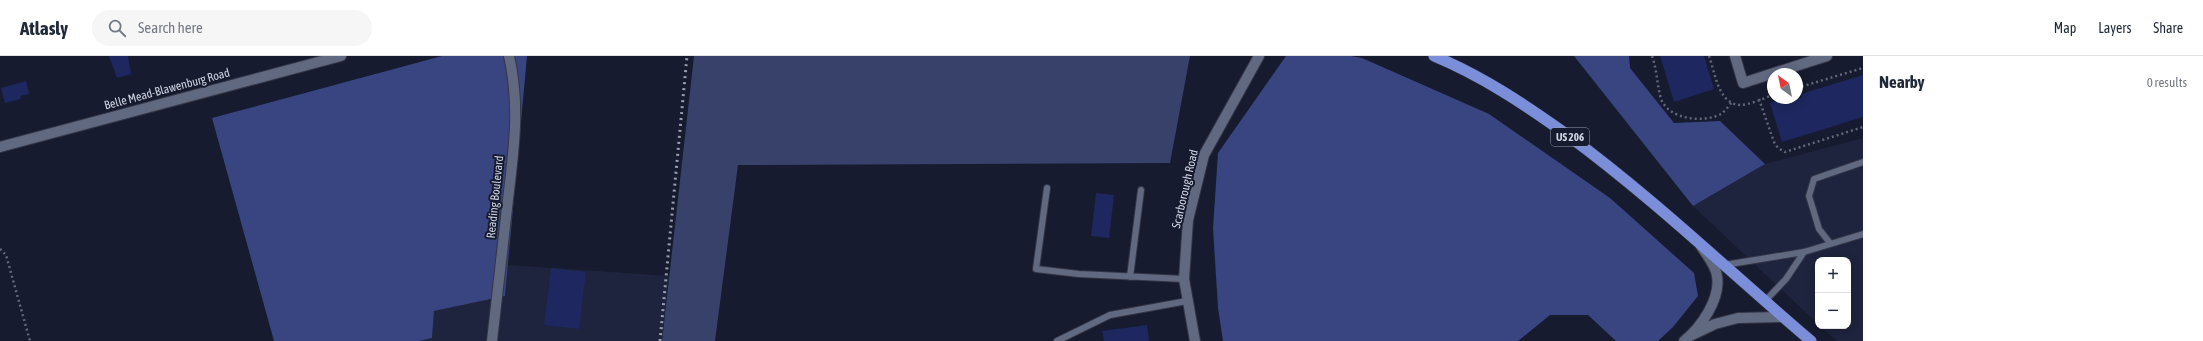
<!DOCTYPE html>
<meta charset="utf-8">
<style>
body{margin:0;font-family:"Asap Condensed",sans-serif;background:#f6f6f7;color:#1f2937}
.controls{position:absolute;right:12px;bottom:12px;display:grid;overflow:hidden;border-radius:8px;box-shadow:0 2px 10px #0003}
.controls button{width:36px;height:36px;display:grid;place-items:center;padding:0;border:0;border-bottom:1px solid #e0e1e3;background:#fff;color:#1f2937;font:20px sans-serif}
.compass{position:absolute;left:1767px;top:12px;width:36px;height:36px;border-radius:50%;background:#fff;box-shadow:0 2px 10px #0003;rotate:327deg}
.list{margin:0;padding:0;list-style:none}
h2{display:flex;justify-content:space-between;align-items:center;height:52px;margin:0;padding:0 16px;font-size:17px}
h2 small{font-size:13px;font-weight:400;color:#747a83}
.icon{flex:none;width:22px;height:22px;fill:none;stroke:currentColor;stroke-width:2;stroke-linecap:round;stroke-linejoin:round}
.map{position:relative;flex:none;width:1863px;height:285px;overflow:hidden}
header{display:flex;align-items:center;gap:24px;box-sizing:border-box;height:56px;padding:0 20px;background:#fff;border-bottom:1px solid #e0e1e3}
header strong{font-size:19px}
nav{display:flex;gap:22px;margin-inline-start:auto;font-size:14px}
.search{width:280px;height:36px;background:#f6f6f7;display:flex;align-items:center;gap:10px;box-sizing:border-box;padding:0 14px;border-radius:22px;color:#747a83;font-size:15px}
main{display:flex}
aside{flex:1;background:#fff}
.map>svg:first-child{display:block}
</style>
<header>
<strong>Atlasly</strong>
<div class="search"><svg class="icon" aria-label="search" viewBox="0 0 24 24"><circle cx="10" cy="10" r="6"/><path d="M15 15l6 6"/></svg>Search here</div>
<nav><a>Map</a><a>Layers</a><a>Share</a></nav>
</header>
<main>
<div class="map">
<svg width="1863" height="285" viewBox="0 0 1863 285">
<rect width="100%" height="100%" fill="#161b2f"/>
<path fill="#1e243d" d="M 1863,82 L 1863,285 L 1837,285 L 1820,270 L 1848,270 L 1848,204 L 1818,204 L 1818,268 L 1693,150 L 1765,108 Z
M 508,209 L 669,220 L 662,285 L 419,285 L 432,282 L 434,255 L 505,240 Z"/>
<path fill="#37416a" d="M 694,0 L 1190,0 L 1170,107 L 738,109 L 715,285 L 662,285 Z"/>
<path fill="#384580" d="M 442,0 L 527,0 L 505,240 L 434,255 L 432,282 L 419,285 L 274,285 L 212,62 Z
M 1286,0 L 1351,0 L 1362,2 L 1489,58 L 1610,142 L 1694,217 L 1698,240 L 1673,271 L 1658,285 L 1616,285 L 1588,259 L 1550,259 L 1518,285 L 1223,285 L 1218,252 L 1213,172 L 1218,97 Z
M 1574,0 L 1629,0 L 1630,12 L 1674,67 L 1720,65 L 1765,108 L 1693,150 Z"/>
<path fill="#1e275f" d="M 109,0 L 128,0 L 131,18 L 117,22 Z
M 1660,0 L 1704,0 L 1714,33 L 1674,46 Z
M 1863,19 L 1863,61 L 1782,86 L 1770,47 L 1787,42 L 1802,42 L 1801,38 Z
M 26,25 L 29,38 L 20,40 L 21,43 L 5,47 L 1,32 Z
M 1096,137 L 1114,139 L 1109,182 L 1091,180 Z
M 551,212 L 586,216 L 579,273 L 544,269 Z
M 1147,269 L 1149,285 L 1104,285 L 1102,275 Z"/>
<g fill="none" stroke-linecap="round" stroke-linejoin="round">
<g stroke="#343647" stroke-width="8">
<path id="service" d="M 1047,132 L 1036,213 L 1079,218 L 1184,223
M 1830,187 L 1819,173 L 1809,140 L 1814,123 L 1863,106
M 1724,209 L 1804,196 L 1863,178
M 1130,221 L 1141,134
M 1765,245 L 1786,223 L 1804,196
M 1057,285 L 1110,259 L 1187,245"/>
</g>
<g stroke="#343647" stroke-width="12">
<path id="minor" d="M 1735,0 L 1743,27 L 1827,0
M 1692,279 L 1715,268 L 1738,262 L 1782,261
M 492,285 C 497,241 502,196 507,152 C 513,99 521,53 509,0
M 1195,285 L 1184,223 L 1188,164 L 1204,99 L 1259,0
M 1684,285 C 1701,271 1721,243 1717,220 C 1716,210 1706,198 1701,190"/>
</g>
<g stroke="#343647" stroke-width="12">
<path id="tertiary" d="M 0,91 L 341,0"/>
</g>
<g stroke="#343647" stroke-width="12">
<path id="trunk" d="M 1434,0 C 1482,20 1524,48 1566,78 C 1652,141 1730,216 1811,285"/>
</g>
<path stroke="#626778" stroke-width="2.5" stroke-dasharray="2 3" stroke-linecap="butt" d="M 1652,0 C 1657,14 1657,29 1661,43 C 1669,64 1704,67 1721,58 C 1725,55 1729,50 1732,46
M 1709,0 C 1715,16 1718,48 1740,49 C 1750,49 1764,42 1773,39
M 1797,32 L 1863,12
M 1759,43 L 1774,86 L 1778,92 L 1785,96 L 1863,71
M 0,193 L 6,199 L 30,285"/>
<use href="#service" stroke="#616981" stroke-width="6"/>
<use href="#minor" stroke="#616981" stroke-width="10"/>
<use href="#tertiary" stroke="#616981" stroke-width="10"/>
<use href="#trunk" stroke="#7a8eda" stroke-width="11"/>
<path stroke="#999eae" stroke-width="3" stroke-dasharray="2 4" stroke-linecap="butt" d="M 660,285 L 687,0"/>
</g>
<g text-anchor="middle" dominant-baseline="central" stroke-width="4" stroke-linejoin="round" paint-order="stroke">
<rect fill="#161b2f" stroke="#979cac" stroke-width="1" x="1551" y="72" width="38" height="18" rx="3"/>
<g font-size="11" font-weight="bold" fill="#ced3e1">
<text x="1570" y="81">US 206</text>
</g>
<g font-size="12" fill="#ced3e1" stroke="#161b2f">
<text transform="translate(167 33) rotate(-15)">Belle Mead-Blawenburg Road</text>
<text transform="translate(1185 133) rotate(-77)">Scarborough Road</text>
<text transform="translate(495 141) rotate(-84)">Reading Boulevard</text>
</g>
</g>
</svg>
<div class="controls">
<button>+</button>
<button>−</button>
</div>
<svg class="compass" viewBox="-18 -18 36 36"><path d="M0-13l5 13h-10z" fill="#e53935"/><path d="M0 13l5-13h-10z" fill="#747a83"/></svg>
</div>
<aside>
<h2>Nearby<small>0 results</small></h2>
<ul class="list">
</ul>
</aside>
</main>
